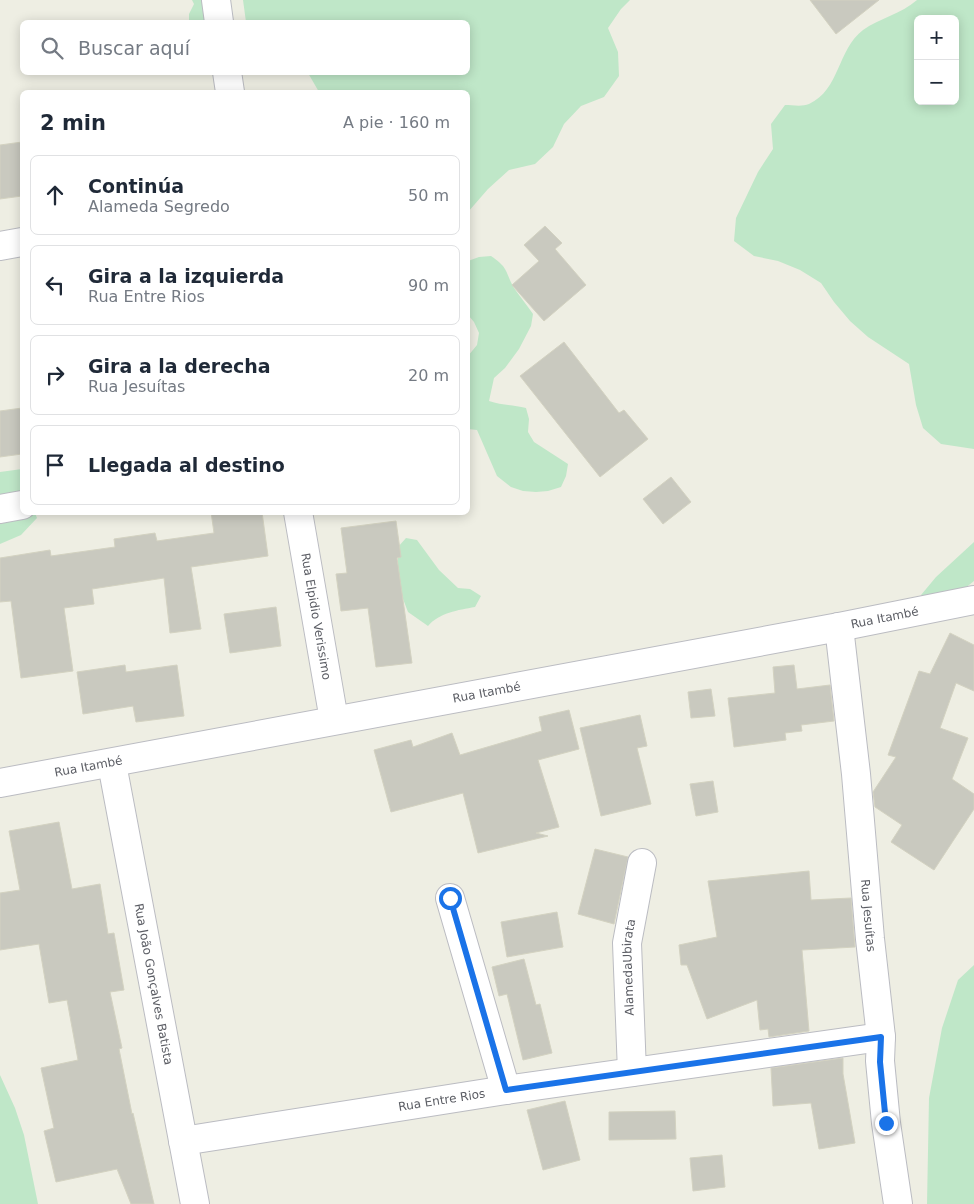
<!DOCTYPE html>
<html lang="es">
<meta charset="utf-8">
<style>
body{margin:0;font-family:"DejaVu Sans",sans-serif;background:#f6f6f7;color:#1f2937}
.controls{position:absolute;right:15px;top:15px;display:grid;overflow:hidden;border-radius:8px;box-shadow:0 2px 12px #0003}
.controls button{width:45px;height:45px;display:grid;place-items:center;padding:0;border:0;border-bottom:1px solid #e0e1e3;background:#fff;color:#1f2937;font:25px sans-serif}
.stop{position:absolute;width:15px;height:15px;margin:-11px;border:4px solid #1a73e8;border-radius:50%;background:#fff}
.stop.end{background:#1a73e8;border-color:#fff;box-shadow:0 1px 5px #0008}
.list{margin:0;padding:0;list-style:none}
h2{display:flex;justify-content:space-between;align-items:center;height:65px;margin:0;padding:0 20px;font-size:21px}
h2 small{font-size:16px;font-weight:400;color:#747a83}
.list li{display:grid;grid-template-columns:32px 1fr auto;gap:15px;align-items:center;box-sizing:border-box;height:80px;margin:0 10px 10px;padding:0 10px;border:1px solid #e0e1e3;border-radius:8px}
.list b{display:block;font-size:19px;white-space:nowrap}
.list p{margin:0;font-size:16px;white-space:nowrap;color:#747a83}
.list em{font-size:16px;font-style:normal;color:#747a83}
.icon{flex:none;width:28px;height:28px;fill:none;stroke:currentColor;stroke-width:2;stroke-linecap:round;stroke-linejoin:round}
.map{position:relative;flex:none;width:974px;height:1204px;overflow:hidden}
.search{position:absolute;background:#fff;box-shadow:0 2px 12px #0003;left:20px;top:20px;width:450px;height:55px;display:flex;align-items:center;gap:12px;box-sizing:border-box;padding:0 18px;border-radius:8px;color:#747a83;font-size:19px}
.panel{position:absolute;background:#fff;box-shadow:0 2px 12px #0003;left:20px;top:90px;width:450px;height:425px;border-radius:8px}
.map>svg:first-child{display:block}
</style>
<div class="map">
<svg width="974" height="1204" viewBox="0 0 974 1204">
<rect width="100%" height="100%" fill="#eeeee3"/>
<path fill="#bfe7c8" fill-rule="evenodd" d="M 192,0 L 212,0 L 215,22 L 189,22 L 189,14 L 194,4 Z
M 243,0 L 630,0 L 621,9 L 608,28 L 618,52 L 619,76 L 604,97 L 581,106 L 564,124 L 553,147 L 535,164 L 509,170 L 488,189 L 468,212 L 468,92 L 319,92 L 308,73 L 468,72 L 468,22 L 246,22 Z
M 917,0 L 974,0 L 974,449 L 941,444 L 923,428 L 916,405 L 909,364 L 868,337 L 850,321 L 834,302 L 821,283 L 800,270 L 778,261 L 754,256 L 734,241 L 736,218 L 758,172 L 773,149 L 771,124 L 785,105 C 792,105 802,107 809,104 C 840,90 837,50 863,30 C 880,18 901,14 917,0 ZM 918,19 L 955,19 L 955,101 L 918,101 Z
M 491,256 C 509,268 505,272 514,288 C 520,297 527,305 533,314 L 531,326 L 519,349 L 505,368 L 494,378 L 489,401 C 501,405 513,405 526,408 L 529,419 L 528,432 L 534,442 L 568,464 L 566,476 L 561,487 L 548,491 L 536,492 L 523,491 L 511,487 L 497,476 L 477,430 L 468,429 L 468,356 L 477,345 L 479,333 L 474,322 L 468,315 L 468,261 L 479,257 Z
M 22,469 L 22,512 L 35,513 L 37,518 L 21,535 L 0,544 L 0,472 Z
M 406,538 L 417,540 L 439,570 L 458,588 L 470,589 L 481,596 L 475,607 C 458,610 439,613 428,626 L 408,612 L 395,578 L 398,566 L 398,547 Z
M 974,542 L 974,581 L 964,589 L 928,606 L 921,595 L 936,577 Z
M 974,965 L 974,1204 L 927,1204 L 929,1098 L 942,1028 L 958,980 Z
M 0,1075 L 15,1108 L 24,1135 L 38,1204 L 0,1204 Z"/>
<path fill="#c9c9bf" stroke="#d3d2c1" d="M 810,0 L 879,0 L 836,34 Z
M 22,142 L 22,196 L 0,199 L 0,145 Z
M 545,226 L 562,243 L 555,249 L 586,285 L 544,321 L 512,285 L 539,261 L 524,245 Z
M 564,342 L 619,413 L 624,410 L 648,439 L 600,477 L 520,376 Z
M 22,408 L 22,454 L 0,457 L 0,411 Z
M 671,477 L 691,502 L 663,524 L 643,499 Z
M 211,512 L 262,512 L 268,556 L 191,567 L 201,629 L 170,633 L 164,578 L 92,589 L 94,604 L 64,608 L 73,671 L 21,678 L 11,601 L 0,602 L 0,558 L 50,550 L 51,556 L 115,547 L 114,539 L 155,533 L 157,541 L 214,533 Z
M 396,521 L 401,557 L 397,558 L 412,663 L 376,667 L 368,608 L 341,611 L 336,574 L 347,573 L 341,528 Z
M 276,607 L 281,646 L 230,653 L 224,614 Z
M 950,633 L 974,645 L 974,691 L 956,683 L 940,728 L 968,738 L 952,779 L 974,794 L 974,809 L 934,870 L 891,842 L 902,825 L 875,807 L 873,792 L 896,757 L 888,755 L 919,671 L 930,674 Z
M 125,665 L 126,672 L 177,665 L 184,716 L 136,722 L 133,706 L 83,714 L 77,672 Z
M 794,665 L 797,689 L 830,685 L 834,721 L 801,725 L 802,731 L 785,733 L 786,740 L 734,747 L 728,698 L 775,693 L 773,667 Z
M 711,689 L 715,716 L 691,718 L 688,692 Z
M 569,710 L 579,749 L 538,760 L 559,827 L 536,833 L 548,836 L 478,853 L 463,793 L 391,812 L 374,750 L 411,740 L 413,747 L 452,733 L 460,755 L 542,731 L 539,717 Z
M 640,715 L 647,746 L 637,748 L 651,804 L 601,816 L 580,728 Z
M 713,781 L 718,812 L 696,816 L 690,784 Z
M 59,822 L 72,889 L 100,884 L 108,934 L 114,933 L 124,990 L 110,992 L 122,1048 L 119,1049 L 132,1114 L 133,1113 L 154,1204 L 131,1204 L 117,1169 L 56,1182 L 44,1131 L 54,1128 L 41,1068 L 78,1060 L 67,1000 L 49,1003 L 39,944 L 0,950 L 0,893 L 20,890 L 9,831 Z
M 595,849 L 628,857 L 614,924 L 578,914 Z
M 809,871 L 811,900 L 851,898 L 855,947 L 802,950 L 809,1031 L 769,1037 L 768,1029 L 760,1030 L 757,1000 L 707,1019 L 687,965 L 681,965 L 679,945 L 717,937 L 708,881 Z
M 557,912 L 563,947 L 507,957 L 501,922 Z
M 524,959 L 536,1005 L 540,1004 L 552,1053 L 523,1060 L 507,994 L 499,996 L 492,967 Z
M 843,1058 L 843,1074 L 855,1143 L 819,1149 L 811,1103 L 773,1106 L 771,1068 Z
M 565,1101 L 580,1160 L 543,1170 L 527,1110 Z
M 675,1111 L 676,1139 L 609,1140 L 609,1112 Z
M 722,1155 L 725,1187 L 693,1191 L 690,1158 Z"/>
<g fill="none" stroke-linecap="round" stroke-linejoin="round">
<g stroke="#bbbcc2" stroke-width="30">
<g id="minor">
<path d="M 216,0 L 219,22"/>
<path d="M 227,72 L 230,92"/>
<path d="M 0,246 L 22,242"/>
<path d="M 0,509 L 22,505"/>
<path id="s1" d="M 298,512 L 334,720"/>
<path id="s2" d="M 839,627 L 856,774 L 870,939 L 881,1037 L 880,1061 L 886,1123 L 898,1204"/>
<path id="s3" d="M 112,764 L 195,1204"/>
<path id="s4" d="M 0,783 L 839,627 L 974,600"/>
<path d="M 450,898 L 506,1090"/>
<path id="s5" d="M 632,1072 L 627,943 L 642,863"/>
<path id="s6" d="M 183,1141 L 506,1090 L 881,1037"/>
</g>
</g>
<use href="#minor" stroke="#fff" stroke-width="28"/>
</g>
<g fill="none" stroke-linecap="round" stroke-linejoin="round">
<path stroke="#1a73e8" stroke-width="6" d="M 450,898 L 506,1090 L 881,1037 L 880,1062 L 886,1123"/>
</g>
<g text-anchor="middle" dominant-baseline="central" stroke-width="4.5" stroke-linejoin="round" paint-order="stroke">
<g font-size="12" fill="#5b5d64" stroke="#fff">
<text stroke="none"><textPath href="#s1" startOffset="106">Rua Elpidio Verissimo</textPath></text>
<text stroke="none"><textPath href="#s4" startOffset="900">Rua Itambé</textPath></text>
<text stroke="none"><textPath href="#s4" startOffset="495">Rua Itambé</textPath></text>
<text stroke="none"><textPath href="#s4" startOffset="90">Rua Itambé</textPath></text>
<text stroke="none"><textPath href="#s2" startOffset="290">Rua Jesuítas</textPath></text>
<text stroke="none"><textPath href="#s5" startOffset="105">AlamedaUbirata</textPath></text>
<text stroke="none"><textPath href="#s3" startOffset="224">Rua João Gonçalves Batista</textPath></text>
<text stroke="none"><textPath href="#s6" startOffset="262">Rua Entre Rios</textPath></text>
</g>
</g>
</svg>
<div class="controls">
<button>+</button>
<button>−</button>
</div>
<div class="stop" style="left:450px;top:898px"></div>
<div class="stop end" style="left:886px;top:1123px"></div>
<div class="search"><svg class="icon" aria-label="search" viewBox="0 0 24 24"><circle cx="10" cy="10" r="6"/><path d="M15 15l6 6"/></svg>Buscar aquí</div>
<section class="panel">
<h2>2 min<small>A pie · 160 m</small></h2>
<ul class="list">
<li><svg class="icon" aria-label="ahead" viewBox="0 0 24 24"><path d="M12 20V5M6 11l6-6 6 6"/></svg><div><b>Continúa</b><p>Alameda Segredo</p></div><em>50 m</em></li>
<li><svg class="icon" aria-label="left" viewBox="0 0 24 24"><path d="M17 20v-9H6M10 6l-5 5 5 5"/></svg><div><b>Gira a la izquierda</b><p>Rua Entre Rios</p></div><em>90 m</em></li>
<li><svg class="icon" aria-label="right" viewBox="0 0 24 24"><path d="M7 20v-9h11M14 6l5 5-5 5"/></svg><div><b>Gira a la derecha</b><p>Rua Jesuítas</p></div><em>20 m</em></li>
<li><svg class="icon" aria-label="arrive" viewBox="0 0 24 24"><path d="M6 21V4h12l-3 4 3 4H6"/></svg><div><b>Llegada al destino</b></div></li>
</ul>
</section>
</div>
